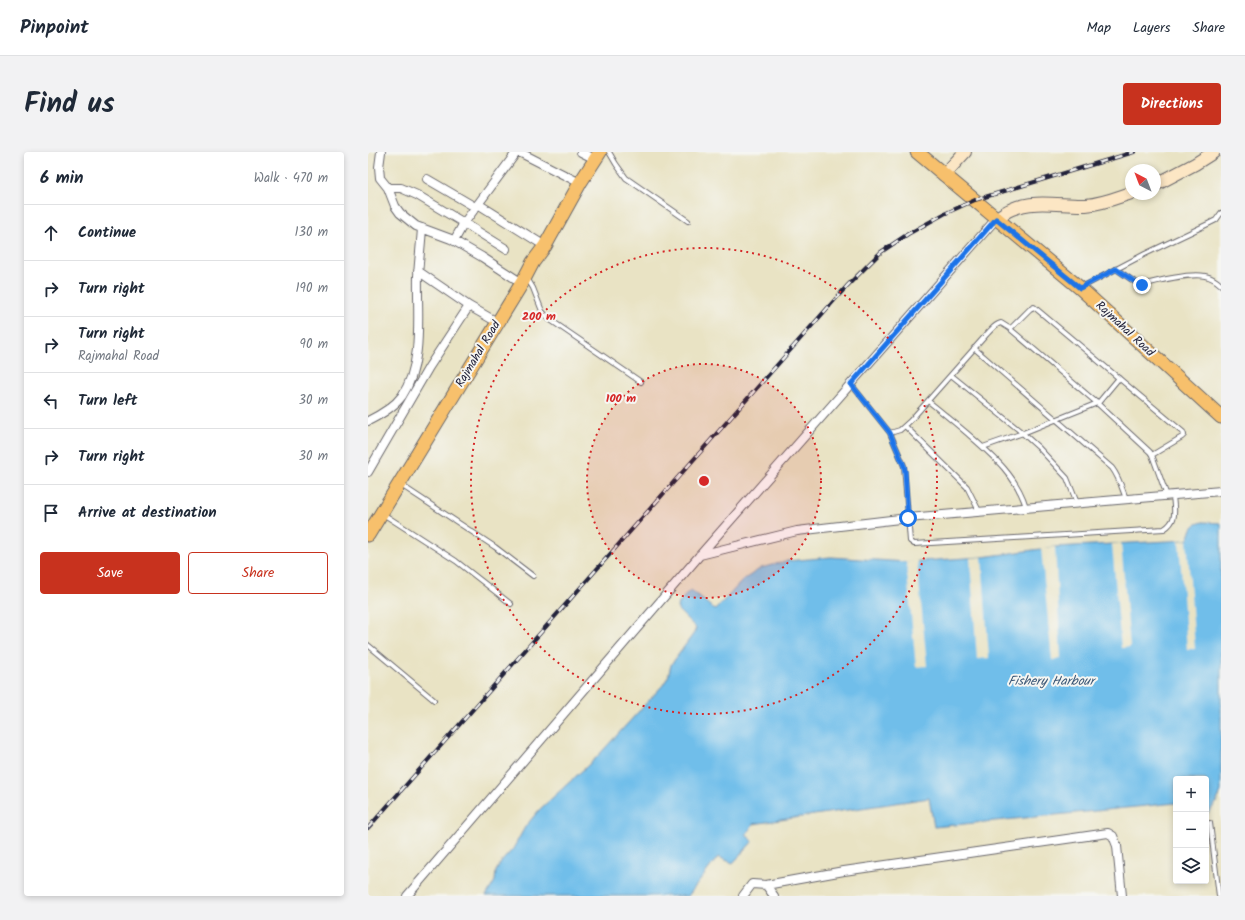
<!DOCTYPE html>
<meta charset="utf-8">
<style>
body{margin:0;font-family:Kalam,sans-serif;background:#f2f2f3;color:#1f2937}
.controls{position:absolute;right:12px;bottom:12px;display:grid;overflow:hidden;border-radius:4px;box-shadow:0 2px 6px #0003}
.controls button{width:36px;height:36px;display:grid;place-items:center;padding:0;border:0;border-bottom:1px solid #e0e1e3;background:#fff;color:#1f2937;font:20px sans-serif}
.compass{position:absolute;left:757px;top:12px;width:36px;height:36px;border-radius:50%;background:#fff;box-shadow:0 2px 6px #0003;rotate:318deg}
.stop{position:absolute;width:12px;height:12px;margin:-9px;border:3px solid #1a73e8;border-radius:50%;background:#fff}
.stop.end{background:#1a73e8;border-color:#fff;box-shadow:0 1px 4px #0008}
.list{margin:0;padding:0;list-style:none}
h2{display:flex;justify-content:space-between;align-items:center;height:52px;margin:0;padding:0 16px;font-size:17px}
h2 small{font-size:13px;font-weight:400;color:#747a83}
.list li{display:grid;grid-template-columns:26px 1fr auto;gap:12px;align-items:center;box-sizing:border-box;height:56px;padding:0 16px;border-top:1px solid #e0e1e3}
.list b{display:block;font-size:15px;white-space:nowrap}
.list p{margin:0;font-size:13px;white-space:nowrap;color:#747a83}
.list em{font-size:13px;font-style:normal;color:#747a83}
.actions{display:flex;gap:8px;padding:12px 16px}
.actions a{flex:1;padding:9px 0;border:1px solid #c8321e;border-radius:4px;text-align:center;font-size:14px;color:#c8321e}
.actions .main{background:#c8321e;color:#fff}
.icon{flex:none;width:22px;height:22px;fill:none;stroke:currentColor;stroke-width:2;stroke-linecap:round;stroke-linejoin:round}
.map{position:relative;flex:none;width:853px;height:744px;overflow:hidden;border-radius:4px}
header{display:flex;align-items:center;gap:24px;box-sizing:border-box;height:56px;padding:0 20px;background:#fff;border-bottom:1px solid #e0e1e3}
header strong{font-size:19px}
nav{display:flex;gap:22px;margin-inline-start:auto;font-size:14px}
.intro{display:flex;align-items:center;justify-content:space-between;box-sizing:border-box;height:96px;padding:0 24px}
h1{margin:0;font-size:28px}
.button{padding:10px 18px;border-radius:4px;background:#c8321e;color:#fff;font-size:14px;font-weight:700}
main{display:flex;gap:24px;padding:0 24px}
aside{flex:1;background:#fff;border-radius:4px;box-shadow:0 2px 6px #0003}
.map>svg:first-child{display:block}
</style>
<header>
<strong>Pinpoint</strong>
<nav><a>Map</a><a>Layers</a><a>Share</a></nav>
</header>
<div class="intro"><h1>Find us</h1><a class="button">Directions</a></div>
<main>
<aside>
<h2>6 min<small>Walk · 470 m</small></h2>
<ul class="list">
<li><svg class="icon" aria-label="ahead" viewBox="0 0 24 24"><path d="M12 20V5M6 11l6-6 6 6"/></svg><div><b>Continue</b></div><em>130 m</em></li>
<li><svg class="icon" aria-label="right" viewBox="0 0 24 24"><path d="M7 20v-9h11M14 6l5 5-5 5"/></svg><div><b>Turn right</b></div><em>190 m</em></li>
<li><svg class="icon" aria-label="right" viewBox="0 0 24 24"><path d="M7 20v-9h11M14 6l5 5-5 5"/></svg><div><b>Turn right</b><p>Rajmahal Road</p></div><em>90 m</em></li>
<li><svg class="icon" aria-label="left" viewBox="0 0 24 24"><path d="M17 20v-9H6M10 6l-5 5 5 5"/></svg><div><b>Turn left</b></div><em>30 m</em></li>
<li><svg class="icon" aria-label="right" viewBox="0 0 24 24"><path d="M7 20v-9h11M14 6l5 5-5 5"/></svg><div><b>Turn right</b></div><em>30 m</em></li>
<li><svg class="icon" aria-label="arrive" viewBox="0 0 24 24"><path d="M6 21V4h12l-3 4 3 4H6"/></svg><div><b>Arrive at destination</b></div></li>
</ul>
<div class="actions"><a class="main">Save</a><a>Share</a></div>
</aside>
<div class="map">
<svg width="853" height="744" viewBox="0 0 853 744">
<rect width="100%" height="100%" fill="#f6f6f2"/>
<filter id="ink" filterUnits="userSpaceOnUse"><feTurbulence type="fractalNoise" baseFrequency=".025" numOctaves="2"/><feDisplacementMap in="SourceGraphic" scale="8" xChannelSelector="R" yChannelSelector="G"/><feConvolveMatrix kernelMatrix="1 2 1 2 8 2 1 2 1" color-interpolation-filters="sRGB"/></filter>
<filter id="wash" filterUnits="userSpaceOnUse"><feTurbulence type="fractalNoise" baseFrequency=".012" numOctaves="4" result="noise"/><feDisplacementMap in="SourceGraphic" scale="16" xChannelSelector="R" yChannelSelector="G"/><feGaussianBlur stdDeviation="0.9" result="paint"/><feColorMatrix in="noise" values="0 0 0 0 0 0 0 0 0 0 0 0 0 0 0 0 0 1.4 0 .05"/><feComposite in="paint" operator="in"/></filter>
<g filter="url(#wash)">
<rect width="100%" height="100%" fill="#e9e3c4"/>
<path fill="#70beea" stroke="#497092" d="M 835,370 L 853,371 L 853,639 L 848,651 L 838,664 L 838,627 L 808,627 L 808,651 L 566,675 L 561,646 L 385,672 L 378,683 L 385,689 L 365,711 L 350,705 L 320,744 L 118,744 L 127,729 L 128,719 L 134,709 L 145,697 L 157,675 L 171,658 L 228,606 L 295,533 L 300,525 L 303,513 L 326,481 L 328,476 L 310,458 L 309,454 L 319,441 L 323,438 L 347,458 L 375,428 L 393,416 L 419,409 L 463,405 L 538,410 L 614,405 L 687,395 L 819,388 C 826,378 820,374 835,370 Z"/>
<path fill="#e9e3c4" d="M 819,388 L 827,497 L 819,497 L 811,389 Z
M 753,391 L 762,495 L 753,496 L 744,392 Z
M 687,395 L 693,507 L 684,508 L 673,396 Z
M 614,405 L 621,506 L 609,507 L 602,406 Z
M 549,408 L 559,514 L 548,515 L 538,410 Z"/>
</g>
<g filter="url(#ink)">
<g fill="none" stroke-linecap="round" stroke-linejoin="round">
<g stroke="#68666b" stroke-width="6">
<path id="lane" d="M 241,0 L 248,12 L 258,26 L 320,69
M 748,117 L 770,132 L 774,133 C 789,129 823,121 837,124 C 842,125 849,129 853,133
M 159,126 L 165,136 L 174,159 L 181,167 L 273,230
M 714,135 L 777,102 L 840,72 L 848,68 L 853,61
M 641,176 L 729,251 L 782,300 L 784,303 L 799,344
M 606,196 L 744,316 C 751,325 754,336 758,347
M 583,223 L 651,278 L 671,296 L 699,326 L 709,351
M 483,232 L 522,281 L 536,314 L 542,389 L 546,392 L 796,377 C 810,368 806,358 805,343
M 560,249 C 574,260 587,271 600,282 C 624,303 649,324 658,355
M 537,274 L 599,335 L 611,359
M 522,281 L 532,278 L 542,269 L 619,182 C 623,178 627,172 633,171 L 641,176 L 644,175 L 662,157 L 666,155 L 815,280 L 816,283 L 814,285 L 784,303
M 615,295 L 655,281 L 727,252 L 731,250 L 751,226
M 33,333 L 127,395 L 165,424
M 15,362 L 88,409 L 143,452
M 0,493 L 66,548
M 842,671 L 851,744"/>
</g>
<g stroke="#68666b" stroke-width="10">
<path id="street" d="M 13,0 L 11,15 L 12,26 L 20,36 L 27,54 L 32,61 L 48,74 L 83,87 L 114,105 L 154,131
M 213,0 L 227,7
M 59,27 L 107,55
M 20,36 L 33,36 L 49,43 L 96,71 L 138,97
M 110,52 L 177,94
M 86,89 L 96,71 L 148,1 L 153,1 L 212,31
M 50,119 L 101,154 L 129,170
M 0,269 C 12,263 26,255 34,244 C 56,211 49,162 50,124 C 51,108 53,92 54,76
M 0,320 L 61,215 L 101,154
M 332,403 L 429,379 L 540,366 L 853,339
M 398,733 L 476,719 L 740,681 L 745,684 L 749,694 L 754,744
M 39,744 L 332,403 L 628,67
M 375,744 L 384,732 L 398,733 L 406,744"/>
</g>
<g stroke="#68666b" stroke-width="14">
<path id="secondary" d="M 576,23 L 597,0
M 787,33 L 827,12 L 846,0
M 628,67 C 633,63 639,59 644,57 C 667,47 694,54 718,53 C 734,52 748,46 763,41"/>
</g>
<g stroke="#68666b" stroke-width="15">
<path id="primary" d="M 549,0 L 712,136 L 853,265
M 0,383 L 154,131 L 165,110 L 177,94 L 212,31 L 232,0"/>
</g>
<use href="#lane" stroke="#fff" stroke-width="4"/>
<use href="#street" stroke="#fff" stroke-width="8"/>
<use href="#secondary" stroke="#fce6c4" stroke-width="12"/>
<use href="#primary" stroke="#f7c06c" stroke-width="13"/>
<g stroke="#22223b" stroke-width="4">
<path id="rail" d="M 0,676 L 479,134 L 513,100 L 540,82 L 576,62 L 607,48 L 766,0"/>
</g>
<use href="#rail" stroke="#f6f6f2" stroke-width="2.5" stroke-dasharray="8" stroke-linecap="butt"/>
</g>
</g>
<g fill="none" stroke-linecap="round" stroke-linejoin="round" filter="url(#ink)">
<path stroke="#1a73e8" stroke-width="5" d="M 540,366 L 537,320 L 536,314 L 522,281 L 483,232 L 628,67 L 712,136 L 748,117 L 770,132 L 774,133"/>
</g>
<circle cx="336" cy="329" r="117" fill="#d62828" fill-opacity=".12"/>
<g fill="none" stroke="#d62828" stroke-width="2" stroke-dasharray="2 4">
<circle cx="336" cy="329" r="117"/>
<circle cx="336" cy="329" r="233"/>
</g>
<g text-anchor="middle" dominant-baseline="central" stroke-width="4" stroke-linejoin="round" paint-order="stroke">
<g font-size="12" fill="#22223b" stroke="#f6f6f2">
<text transform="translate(757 177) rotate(43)">Rajmahal Road</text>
<text transform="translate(110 202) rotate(-59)">Rajmahal Road</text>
</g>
<g font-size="13" font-style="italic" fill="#3d5978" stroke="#f6f6f2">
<text x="683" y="529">Fishery Harbour</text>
</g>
</g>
<circle cx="336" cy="329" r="6" fill="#d62828" stroke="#f6f6f2" stroke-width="2"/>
<g font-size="12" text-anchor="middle" font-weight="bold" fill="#d62828" stroke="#f6f6f2" stroke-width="4" stroke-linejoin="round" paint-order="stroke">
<text x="171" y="168">200 m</text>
<text x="253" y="250">100 m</text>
</g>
</svg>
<div class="controls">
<button>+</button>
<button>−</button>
<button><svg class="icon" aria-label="layers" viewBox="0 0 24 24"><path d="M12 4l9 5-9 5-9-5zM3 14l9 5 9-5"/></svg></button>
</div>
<svg class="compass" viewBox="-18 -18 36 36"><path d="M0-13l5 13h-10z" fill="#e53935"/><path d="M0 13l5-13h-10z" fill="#747a83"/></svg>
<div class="stop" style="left:540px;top:366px"></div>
<div class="stop end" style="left:774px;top:133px"></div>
</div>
</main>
